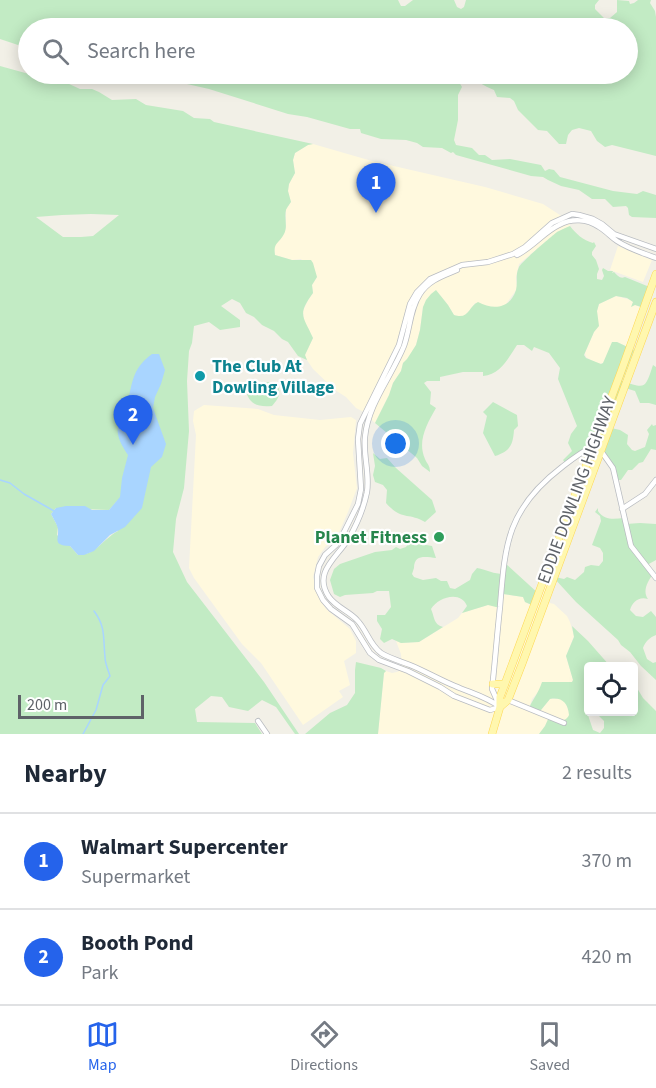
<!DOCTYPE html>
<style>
body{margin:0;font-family:"Source Sans 3",sans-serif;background:#f6f6f7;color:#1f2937}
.controls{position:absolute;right:18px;bottom:18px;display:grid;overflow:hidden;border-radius:6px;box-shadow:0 3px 15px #0003}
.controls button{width:54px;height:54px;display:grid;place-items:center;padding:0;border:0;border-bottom:2px solid #e0e1e3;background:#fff;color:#1f2937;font:30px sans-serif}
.scale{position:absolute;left:18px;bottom:15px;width:126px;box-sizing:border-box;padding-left:6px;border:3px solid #5e6268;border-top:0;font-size:16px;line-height:21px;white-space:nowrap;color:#5e6268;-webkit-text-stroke:4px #fff;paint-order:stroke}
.you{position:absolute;left:396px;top:444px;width:21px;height:21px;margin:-15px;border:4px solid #fff;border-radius:50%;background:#1a73e8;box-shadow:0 0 0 9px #1a73e833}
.badge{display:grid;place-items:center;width:39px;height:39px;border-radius:50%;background:#2563eb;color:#fff;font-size:20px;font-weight:700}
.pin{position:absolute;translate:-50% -50px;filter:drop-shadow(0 2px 3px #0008)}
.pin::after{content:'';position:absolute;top:32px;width:21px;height:18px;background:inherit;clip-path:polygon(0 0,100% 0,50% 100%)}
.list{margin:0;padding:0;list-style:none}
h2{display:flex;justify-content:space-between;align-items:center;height:78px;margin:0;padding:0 24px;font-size:26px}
h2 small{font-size:20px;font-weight:400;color:#747a83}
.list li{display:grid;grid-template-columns:39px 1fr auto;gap:18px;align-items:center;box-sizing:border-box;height:96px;padding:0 24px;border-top:2px solid #e0e1e3}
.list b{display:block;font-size:22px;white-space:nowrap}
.list p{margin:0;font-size:20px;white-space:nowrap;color:#747a83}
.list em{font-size:20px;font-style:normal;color:#747a83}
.icon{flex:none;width:33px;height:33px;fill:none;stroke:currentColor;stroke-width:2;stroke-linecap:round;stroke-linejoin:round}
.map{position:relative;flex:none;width:656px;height:734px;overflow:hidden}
.search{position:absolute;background:#fff;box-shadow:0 3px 15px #0003;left:18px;right:18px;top:18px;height:66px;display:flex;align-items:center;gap:15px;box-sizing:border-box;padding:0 21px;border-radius:33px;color:#747a83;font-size:22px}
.sheet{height:270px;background:#fff}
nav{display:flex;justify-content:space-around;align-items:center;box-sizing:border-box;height:84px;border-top:2px solid #e0e1e3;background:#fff;font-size:16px;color:#747a83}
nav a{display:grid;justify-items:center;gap:3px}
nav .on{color:#2563eb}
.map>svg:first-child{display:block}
</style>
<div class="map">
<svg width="656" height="734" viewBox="0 0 656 734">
<rect width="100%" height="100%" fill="#f2f0e7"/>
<path fill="#fff9de" d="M 313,144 L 372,161 L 485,187 L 543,204 L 563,217 L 568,217 L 570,225 L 570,226 L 557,232 L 519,264 L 516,277 L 517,289 L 506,304 L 501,307 L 496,308 L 475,303 L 470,310 L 463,317 L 460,317 L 454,315 L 448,305 L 440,295 L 423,307 L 420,330 L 416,345 L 408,359 L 403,363 L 401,371 L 393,383 L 389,395 L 375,423 L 362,411 L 356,408 L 346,397 L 335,390 L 313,369 L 307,360 L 305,355 L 313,338 L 308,328 L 304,321 L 303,311 L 307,302 L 313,293 L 312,285 L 317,277 L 301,259 L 292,260 L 275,255 L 274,248 L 276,243 L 280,240 L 286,228 L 286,209 L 291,202 L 288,191 L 289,184 L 295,173 L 293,160 L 295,153 L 308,145 Z
M 618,246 L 652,260 L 643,282 L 610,270 Z
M 616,296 L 631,300 L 633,302 L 632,306 L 635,305 L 644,308 L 630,348 L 617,342 L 603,363 L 598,364 L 586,357 L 585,353 L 594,332 L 598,326 L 597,311 L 599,304 Z
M 204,405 L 258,409 L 274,415 L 320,420 L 351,417 L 356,420 L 353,453 L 357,488 L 348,512 L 337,537 L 331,544 L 326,546 L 318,557 L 313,577 L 318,595 L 326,609 L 350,629 L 356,641 L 356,653 L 344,661 L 350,685 L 339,691 L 343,697 L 303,725 L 261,663 L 242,644 L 194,578 L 189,568 L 196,435 L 193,421 L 194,411 Z
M 550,565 L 553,567 L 551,574 L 555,577 L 546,602 L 554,604 L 567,616 L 570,622 L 574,636 L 566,656 L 573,680 L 572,682 L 539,691 L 532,699 L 529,708 L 541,710 L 550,699 L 561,699 L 565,702 L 569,711 L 569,715 L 568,719 L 564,721 L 549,718 L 545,726 L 539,734 L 378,734 L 384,673 L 386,671 L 392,673 L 397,672 L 401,670 L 402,666 L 401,654 L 396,641 L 401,643 L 419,642 L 458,618 L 462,613 L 488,605 L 503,594 L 523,597 L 525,602 L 534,606 Z"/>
<path fill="#c2ebc4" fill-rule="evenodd" d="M 0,0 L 398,0 L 401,6 L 405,6 L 413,0 L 454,0 L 457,7 L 461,9 L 464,7 L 466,0 L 599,0 L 595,5 L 595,9 L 604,18 L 610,18 L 617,12 L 617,0 L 629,1 L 630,4 L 634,3 L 638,0 L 651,0 L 650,3 L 655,11 L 656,17 L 656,156 L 612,145 L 605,147 L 597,141 L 591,131 L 579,128 L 572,130 L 568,135 L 566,144 L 559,144 L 547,131 L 538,130 L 518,110 L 514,101 L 510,98 L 497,97 L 494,90 C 483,86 475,79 465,74 L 628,74 L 628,28 L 28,28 L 28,48 L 27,48 L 0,39 Z
M 0,66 L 47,79 L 51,82 L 67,83 L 80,89 L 92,89 L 99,92 L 112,100 L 136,99 L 146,105 L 183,111 L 194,118 L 210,119 L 214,122 L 313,144 L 308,145 L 295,153 L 293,160 L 295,173 L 289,184 L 288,191 L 291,202 C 290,203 287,208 286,210 C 284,218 288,227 284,234 C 279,244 273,242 275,255 L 292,260 L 311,260 L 313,263 L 317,277 L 312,285 L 313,293 C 297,315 303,316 313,338 L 305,355 L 307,360 L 298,356 L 288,342 L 282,339 L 274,331 L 262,325 L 254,317 L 246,313 L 240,303 L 232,299 L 221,306 L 240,320 L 240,327 L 220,330 L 209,322 L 194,326 L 192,343 L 189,351 L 187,381 L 189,431 L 184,488 L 176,519 L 173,552 L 187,582 L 264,682 L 299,734 L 295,734 L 276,707 L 262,700 L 248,711 L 229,707 L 222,697 L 211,696 L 195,709 L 197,722 L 255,723 L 262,734 L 0,734 ZM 91,214 L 119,215 L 93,236 L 81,237 L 63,237 L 36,217 L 62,215 ZM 118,500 L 118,531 C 103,539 96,555 78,555 L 70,546 L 57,535 L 58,527 L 51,514 L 56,508 L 109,510 Z
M 143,74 L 449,74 L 450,80 L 459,82 L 462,87 L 458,95 L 458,120 L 454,140 L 456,145 L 472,148 L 479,155 L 485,155 L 492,160 L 510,159 L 541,165 L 545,171 L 549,169 L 554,170 L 560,177 L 613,191 L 637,194 L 643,191 L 656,195 L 656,218 L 632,217 L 629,215 L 628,208 L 626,206 L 613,207 L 605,199 L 592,199 L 579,190 L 561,186 L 548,180 L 543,177 L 531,176 L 456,155 L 453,152 L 451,153 L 442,148 L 423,147 L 417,143 L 406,140 L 381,139 L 361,133 L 360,129 L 350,129 L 307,117 L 288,114 L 209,89 Z
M 570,226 C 576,234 583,240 593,243 L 594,242 L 596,246 L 592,252 L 592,255 L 596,260 L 599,269 L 597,274 L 597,279 L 602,280 L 604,276 L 602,270 L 603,268 L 608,271 L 613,271 L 612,273 L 614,272 C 618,276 620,279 625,277 L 652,288 L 644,308 L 635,305 L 631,307 L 633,302 L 627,298 L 616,296 L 599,304 L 597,311 L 599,326 L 594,332 L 584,355 L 586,358 L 601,364 L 603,363 L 612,342 L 617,342 L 634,350 L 622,381 C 646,389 645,389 653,365 L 656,367 L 656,405 L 649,403 L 640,403 L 635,391 L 625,388 L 611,428 L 620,430 L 628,435 L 627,444 L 632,450 L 635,451 L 645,447 L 649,434 L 647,430 L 652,424 L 653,426 L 656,425 L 656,450 L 651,449 L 643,462 L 639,463 L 632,470 L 628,470 L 621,480 L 618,480 L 612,463 L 603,452 L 599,458 L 595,456 L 588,461 L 591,443 L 577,457 L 566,464 L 563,460 L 572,451 L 568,443 L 571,434 L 577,426 L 558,379 L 560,368 L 549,353 L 534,347 L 532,351 L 524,345 L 517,345 C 508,358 501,375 483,376 L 483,372 L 463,372 L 440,377 L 440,381 L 427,381 L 424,383 L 431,392 L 430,404 L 436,408 C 427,424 417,441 425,459 C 427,464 430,465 430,472 L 422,466 L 417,458 L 375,423 L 389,395 L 393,383 L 401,371 L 403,363 L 407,359 L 416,345 L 420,330 L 423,307 L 426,300 L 431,294 L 436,290 L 448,305 L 454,315 C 469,320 468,307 478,302 C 493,310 510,309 516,290 C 518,282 515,275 519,267 C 521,262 551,237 557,232 C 561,230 565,228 570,226 Z
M 268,382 L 277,384 C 282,394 278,399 272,406 C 257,407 249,405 245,388 L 248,384 L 260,385 Z
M 493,402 L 517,415 L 518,426 L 514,430 C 513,445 510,451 495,456 L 483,433 L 487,416 L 483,412 Z
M 373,453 L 380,459 L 387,458 L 396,468 L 432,500 L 436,512 L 425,522 C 408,512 402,521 386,503 L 387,490 L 383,485 L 375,482 L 373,475 L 375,466 Z
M 598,508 L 598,511 C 605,521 614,519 624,518 L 626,524 L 640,523 L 656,524 L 656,560 L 647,565 L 653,574 C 648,581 642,591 648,599 C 639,596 632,602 630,610 L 636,616 L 643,617 L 651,611 L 656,617 L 656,635 C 650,637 645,642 643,648 L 647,659 L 653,663 L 656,662 L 656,680 L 641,666 L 630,652 L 621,645 L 618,640 L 576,602 L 554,578 L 555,577 L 564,579 L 567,577 L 575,580 L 584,572 L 585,567 L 591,565 L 599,566 L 603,561 L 603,553 L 600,548 L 592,545 L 601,521 L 600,516 L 595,512 Z
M 414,540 L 421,544 L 432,546 L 436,558 C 426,557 414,554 414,568 L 412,574 L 414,577 L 423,580 L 436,578 L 441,581 L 447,581 L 450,588 L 455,589 L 470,580 L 472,574 L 477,568 C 487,570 494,574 503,574 L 505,563 L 539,594 L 534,606 L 525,602 L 523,597 L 503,594 L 500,608 L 488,605 L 462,613 L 467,606 C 461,590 438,597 431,609 C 435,618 433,624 443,627 L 419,642 L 401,643 L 392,639 L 384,643 L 380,639 L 382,629 L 377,621 L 377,615 L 385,615 L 391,607 L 389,591 L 377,591 L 373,593 L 345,595 L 340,597 L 334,594 L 330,580 L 334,569 L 340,564 L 375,552 L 392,550 L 396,547 L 400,549 L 406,547 L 409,542 Z
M 572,626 L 588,641 L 610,666 L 588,666 L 588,708 L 586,707 L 584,710 L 588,715 L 593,730 L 600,733 L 604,728 L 604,721 L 595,712 L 634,712 L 634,683 L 643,698 L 656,711 L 656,734 L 539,734 L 545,726 L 549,717 C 556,720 565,724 569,715 C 568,703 562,697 550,699 L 541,710 L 536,712 L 529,708 C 533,699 539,692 542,682 L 572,682 L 573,680 L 566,656 L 574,637 Z
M 356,662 L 381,668 L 386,671 L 384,673 L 378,734 L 305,734 L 330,713 L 347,705 L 355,693 L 355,670 Z"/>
<path fill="#a9d5ff" d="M 152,354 L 159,354 L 165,370 L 161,384 L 155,397 L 153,408 L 166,444 L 162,457 L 151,467 L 142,508 L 125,527 L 110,535 L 94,551 L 84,555 L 78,555 L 70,546 C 52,545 59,540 58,529 C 57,524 53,518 51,514 L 56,508 L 66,506 L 85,506 L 92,510 L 109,510 L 120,497 L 122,478 L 128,455 C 124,449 119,441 118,434 C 116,425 123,416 126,408 C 133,385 130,370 152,354 Z"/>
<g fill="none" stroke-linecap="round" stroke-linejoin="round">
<path stroke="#a9d5ff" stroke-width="1.5" d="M 0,480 L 10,483 L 24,494 L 47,507
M 47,507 L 54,511
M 83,734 L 96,710 L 103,685 L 110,676 C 108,670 105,663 105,657 C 103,638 106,627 94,611"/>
<g stroke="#b9bcc1" stroke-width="6">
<path id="street" d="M 517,255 C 533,247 544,232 559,225 C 572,218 587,219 599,227 C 606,231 611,237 617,241 C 629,249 643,253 656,258
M 457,270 C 443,276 429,280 420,294 C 410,309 410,329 404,346 C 392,376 368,404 365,437 C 363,455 370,474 367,492 C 364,507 357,524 349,538 C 338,557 312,572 329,597 C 336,607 349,611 357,620 C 367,630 369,644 381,653 C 389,658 400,661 410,665 C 425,671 440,680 455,686 C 471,693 487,697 500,707
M 622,509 L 645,494 L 656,480
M 508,700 L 564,723
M 499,705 L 492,689 C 495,662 497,635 500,607 C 505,544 507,509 562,467 C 571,460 581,452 592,447 L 601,451 L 613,468 L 631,546 L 656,578
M 500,707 L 490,710 L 454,696 L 440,687 L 408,671 L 379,660 L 370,653 L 352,624 L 331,609 L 323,600 L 317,588 L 317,576 L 319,566 L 325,555 L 336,545 L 343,534 L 358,504 L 361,489 L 358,439 L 360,424 L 399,345 L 410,304 L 417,292 L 430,279 L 462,265 L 488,262 L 513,254 L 525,247 L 552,223 L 572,214 L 579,215 L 593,219 L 602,224 L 614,234 L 656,249
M 258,721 L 267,734"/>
</g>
<g stroke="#fed853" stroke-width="8">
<path id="primary" d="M 493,684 L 505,684
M 500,707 L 508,700 L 522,664 L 656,302
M 492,734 L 500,707 L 500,697 L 622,369 L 656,274"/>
</g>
<use href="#street" stroke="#fff" stroke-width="4.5"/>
<use href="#primary" stroke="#fff7ae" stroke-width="7"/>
</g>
<circle fill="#0f9aa8" stroke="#fff" stroke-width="2" cx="200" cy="376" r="6"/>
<circle fill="#2e9e5b" stroke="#fff" stroke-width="2" cx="439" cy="537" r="6"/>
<g text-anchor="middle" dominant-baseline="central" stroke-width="4.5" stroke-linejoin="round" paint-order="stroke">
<g font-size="18" font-weight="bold" fill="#0d838f" stroke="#fff" text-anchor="start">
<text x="212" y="366">The Club At<tspan x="212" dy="21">Dowling Village</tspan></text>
</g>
<g font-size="18" fill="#5e6268" stroke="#fff">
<text transform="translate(577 490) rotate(-70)">EDDIE DOWLING HIGHWAY</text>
</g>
<g font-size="18" font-weight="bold" fill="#27864d" stroke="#fff" text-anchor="end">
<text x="427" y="537">Planet Fitness</text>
</g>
</g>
</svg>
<div class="controls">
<button><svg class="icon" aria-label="locate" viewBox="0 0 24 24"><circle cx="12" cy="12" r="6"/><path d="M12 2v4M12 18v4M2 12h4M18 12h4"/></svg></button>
</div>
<div class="scale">200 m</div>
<div class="you"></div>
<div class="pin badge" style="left:376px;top:213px">1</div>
<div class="pin badge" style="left:133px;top:445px">2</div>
<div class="search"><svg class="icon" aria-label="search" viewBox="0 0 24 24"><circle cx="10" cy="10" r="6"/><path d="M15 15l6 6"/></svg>Search here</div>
</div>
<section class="sheet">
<h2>Nearby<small>2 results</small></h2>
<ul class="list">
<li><span class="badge">1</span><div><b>Walmart Supercenter</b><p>Supermarket</p></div><em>370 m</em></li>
<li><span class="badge">2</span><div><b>Booth Pond</b><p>Park</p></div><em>420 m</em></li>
</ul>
</section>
<nav>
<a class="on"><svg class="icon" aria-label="map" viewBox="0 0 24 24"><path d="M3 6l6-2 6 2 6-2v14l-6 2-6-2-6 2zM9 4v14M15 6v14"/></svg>Map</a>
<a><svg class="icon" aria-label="directions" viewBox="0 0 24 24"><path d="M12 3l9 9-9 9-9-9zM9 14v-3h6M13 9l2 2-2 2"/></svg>Directions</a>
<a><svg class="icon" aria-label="saved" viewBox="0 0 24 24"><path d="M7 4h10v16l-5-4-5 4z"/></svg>Saved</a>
</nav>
